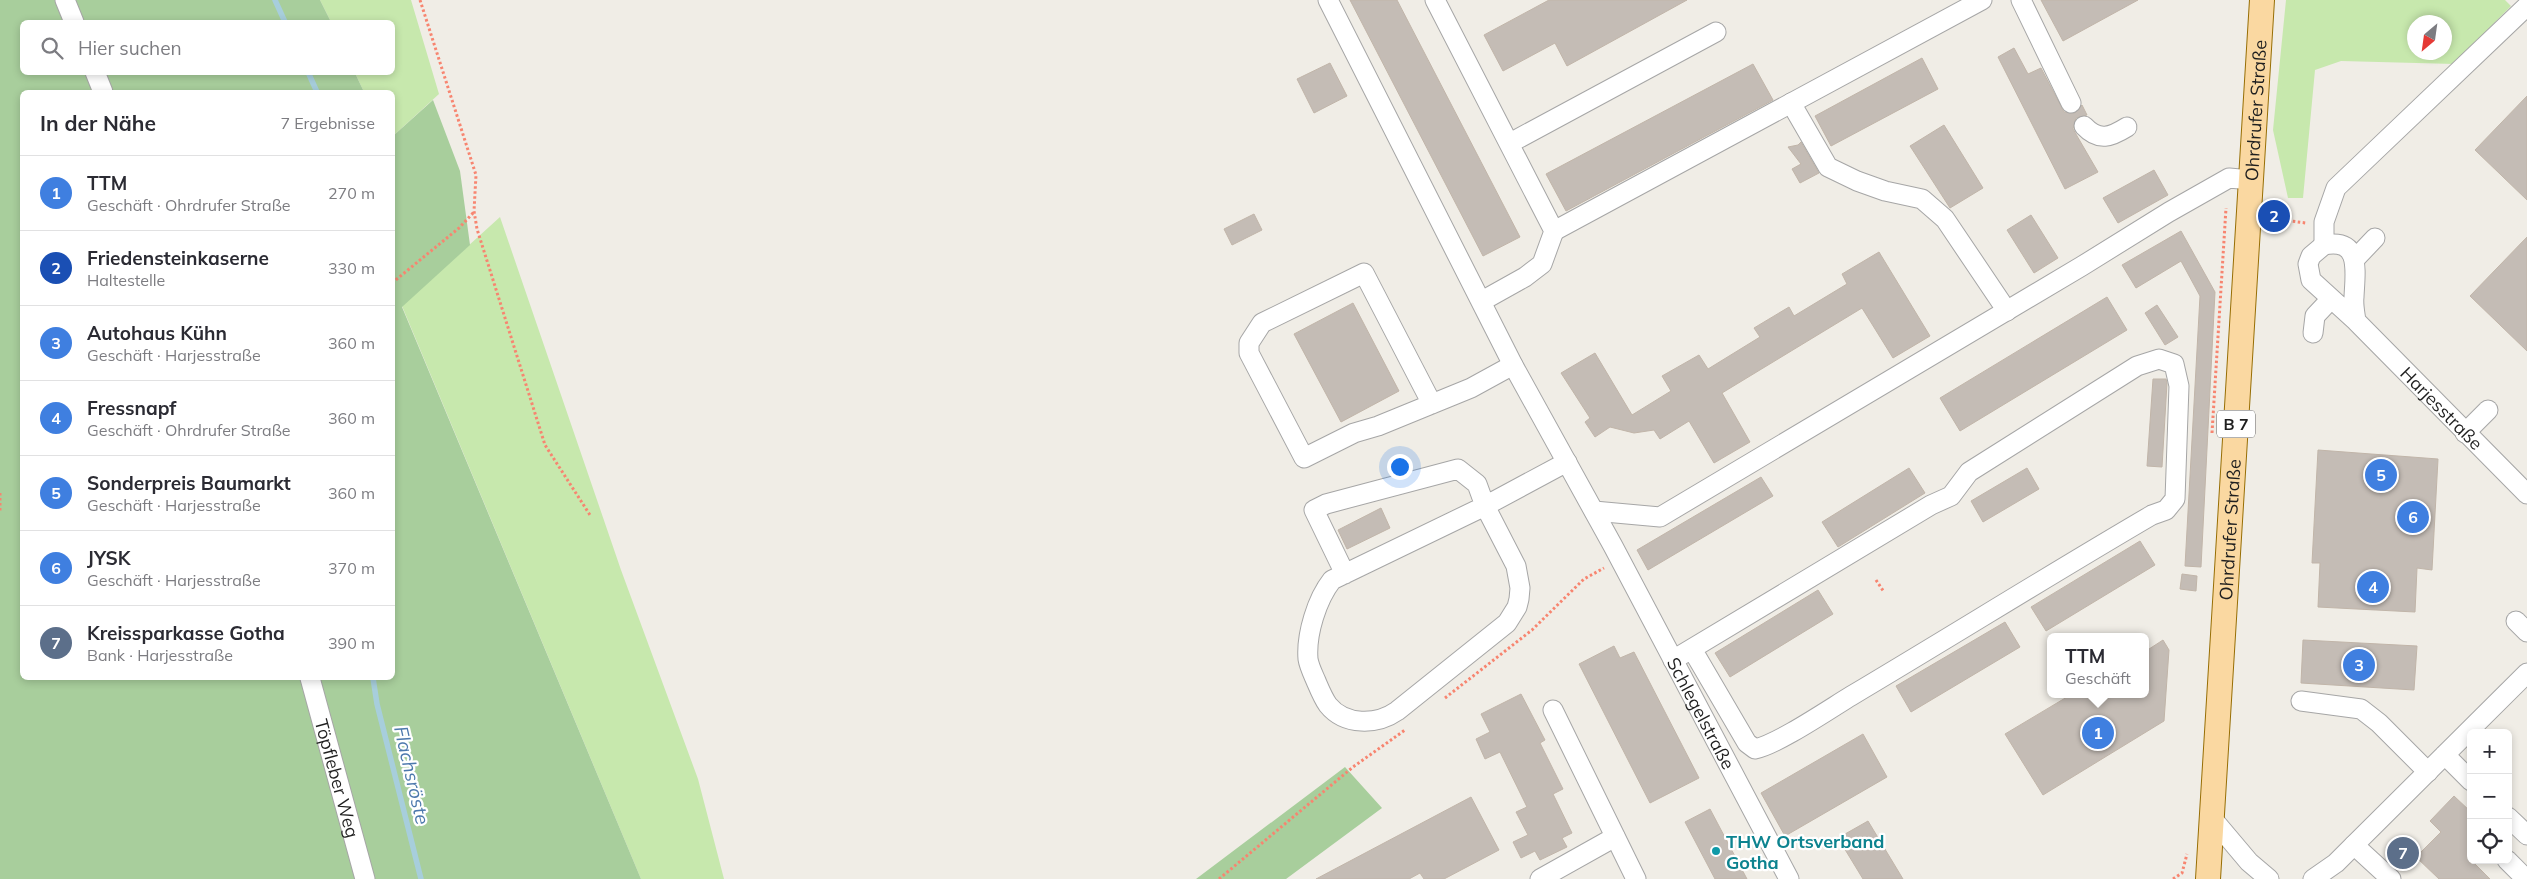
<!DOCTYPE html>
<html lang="de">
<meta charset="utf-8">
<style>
body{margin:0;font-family:Mulish,sans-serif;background:#f2f2f3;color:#2b2b33}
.controls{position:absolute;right:15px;bottom:15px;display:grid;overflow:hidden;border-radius:8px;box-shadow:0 2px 8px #0003}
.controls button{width:45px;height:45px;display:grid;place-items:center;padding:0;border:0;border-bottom:1px solid #e1e1e2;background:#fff;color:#2b2b33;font:25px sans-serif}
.compass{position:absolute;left:2407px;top:15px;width:45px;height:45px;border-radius:50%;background:#fff;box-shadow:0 2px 8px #0003;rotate:209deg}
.you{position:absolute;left:1399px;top:466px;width:18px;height:18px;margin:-12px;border:4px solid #fff;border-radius:50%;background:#1a73e8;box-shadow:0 0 0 8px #1a73e833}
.badge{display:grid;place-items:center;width:32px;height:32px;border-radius:50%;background:#2563eb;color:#fff;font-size:16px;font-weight:700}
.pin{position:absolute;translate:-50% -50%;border:2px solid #fff;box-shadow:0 1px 5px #0006}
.popup{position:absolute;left:2047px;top:633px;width:102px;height:65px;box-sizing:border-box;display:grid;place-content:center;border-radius:8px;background:#fff;filter:drop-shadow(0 1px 4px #0005);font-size:16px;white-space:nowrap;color:#7c7c81}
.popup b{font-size:19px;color:#2b2b33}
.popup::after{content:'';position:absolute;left:50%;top:100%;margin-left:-10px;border:10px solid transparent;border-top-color:#fff}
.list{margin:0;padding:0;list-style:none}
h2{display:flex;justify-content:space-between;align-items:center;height:65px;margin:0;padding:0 20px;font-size:21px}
h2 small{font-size:16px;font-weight:400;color:#7c7c81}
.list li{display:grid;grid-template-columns:32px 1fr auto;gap:15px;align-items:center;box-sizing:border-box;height:75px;padding:0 20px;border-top:1px solid #e1e1e2}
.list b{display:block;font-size:19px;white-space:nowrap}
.list p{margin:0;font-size:16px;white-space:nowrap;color:#7c7c81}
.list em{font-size:16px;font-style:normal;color:#7c7c81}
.icon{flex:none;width:28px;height:28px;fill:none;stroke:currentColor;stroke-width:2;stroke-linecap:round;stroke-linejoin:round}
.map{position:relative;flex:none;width:2527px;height:879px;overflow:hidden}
.search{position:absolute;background:#fff;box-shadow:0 2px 8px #0003;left:20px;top:20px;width:375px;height:55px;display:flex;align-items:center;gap:12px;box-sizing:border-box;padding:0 18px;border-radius:8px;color:#7c7c81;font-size:19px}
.panel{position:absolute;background:#fff;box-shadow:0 2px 8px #0003;left:20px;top:90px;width:375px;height:590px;border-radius:8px}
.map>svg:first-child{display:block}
</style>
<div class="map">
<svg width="2527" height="879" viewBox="0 0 2527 879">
<rect width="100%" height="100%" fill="#f0ede6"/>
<path fill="#c7e8ad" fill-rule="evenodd" d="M 320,0 L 411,0 L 439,94 L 393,136 L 392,92 L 364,92 L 355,73 L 392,72 L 392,22 L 331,22 Z
M 2286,0 L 2505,0 L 2511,6 L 2454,64 L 2341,61 L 2315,70 L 2303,198 L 2288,198 L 2273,130 ZM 2414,22 L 2444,22 L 2444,52 L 2414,52 Z
M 500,217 L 621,570 L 698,779 L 724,879 L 641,879 L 402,306 Z"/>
<path fill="#a8ce9c" d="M 0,0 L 320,0 L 331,22 L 22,22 L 22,72 L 355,73 L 364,92 L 22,92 L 22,678 L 392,678 L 393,136 L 433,100 L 460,171 L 470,245 L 402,307 L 641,879 L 0,879 Z
M 1345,767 L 1382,808 L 1286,879 L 1196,879 Z"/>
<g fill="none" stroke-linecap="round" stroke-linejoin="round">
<path stroke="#a7cedc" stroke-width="5.5" d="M 275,0 L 285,22
M 308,72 L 317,92
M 373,678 L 377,704 L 421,879"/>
</g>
<path fill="#c4bcb5" stroke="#c1b5a9" d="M 1350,0 L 1397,0 L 1520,237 L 1483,256 Z
M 1549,0 L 1687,0 L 1567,66 L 1555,43 L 1503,71 L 1484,35 Z
M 2041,0 L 2138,0 L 2063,41 Z
M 2014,48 L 2028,74 L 2041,68 L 2064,112 L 2075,113 L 2082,105 L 2087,115 L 2076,118 L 2073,129 L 2098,172 L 2065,189 L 1998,57 Z
M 1922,58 L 1938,89 L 1831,146 L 1815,116 Z
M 1330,63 L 1347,96 L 1314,113 L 1297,79 Z
M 1753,64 L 1773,100 L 1566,211 L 1546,174 Z
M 2527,96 L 2527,200 L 2475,150 Z
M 1944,125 L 1983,188 L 1950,208 L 1910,146 Z
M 1801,142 L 1819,173 L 1800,183 L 1792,169 L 1801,164 L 1788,147 L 1798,145 Z
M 2154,170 L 2168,195 L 2118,223 L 2103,198 Z
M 1254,214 L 1262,230 L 1232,245 L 1224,229 Z
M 2031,215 L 2058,258 L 2034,273 L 2007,230 Z
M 2181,231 L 2215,292 L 2201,567 L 2185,566 L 2200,296 L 2181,261 L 2136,288 L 2122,265 Z
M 2527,237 L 2527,351 L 2470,296 Z
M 1879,252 L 1930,336 L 1893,358 L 1862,308 L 1722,393 L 1750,442 L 1714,463 L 1689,421 L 1660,439 L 1654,430 L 1634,433 L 1610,427 L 1595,437 L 1585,422 L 1590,418 L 1561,373 L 1595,353 L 1632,415 L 1671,391 L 1662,376 L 1699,355 L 1708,369 L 1760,337 L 1754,328 L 1789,307 L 1794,316 L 1847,284 L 1842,274 Z
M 2107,297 L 2127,330 L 1960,431 L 1940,398 Z
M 1353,303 L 1399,391 L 1341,422 L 1294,334 Z
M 2157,305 L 2178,337 L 2165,345 L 2145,313 Z
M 2153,379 L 2166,379 L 2167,383 L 2162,467 L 2147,466 Z
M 2318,450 L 2438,459 L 2432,570 L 2417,568 L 2415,612 L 2318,607 L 2320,563 L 2312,563 Z
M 1909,468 L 1925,493 L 1838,547 L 1822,522 Z
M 2027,468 L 2039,489 L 1983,522 L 1971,501 Z
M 1761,477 L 1773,496 L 1648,570 L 1637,550 Z
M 1381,508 L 1390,528 L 1347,549 L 1338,530 Z
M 2140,541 L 2155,565 L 2046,631 L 2031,607 Z
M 2182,574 L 2197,576 L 2196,591 L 2180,589 Z
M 1818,590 L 1833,614 L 1730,677 L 1715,653 Z
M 2005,622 L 2020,647 L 1911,712 L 1896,686 Z
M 2163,640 L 2169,650 L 2164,721 L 2043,795 L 2005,734 L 2072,694 L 2146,694 L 2146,651 Z
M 2303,640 L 2417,646 L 2414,690 L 2301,683 Z
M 1614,646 L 1620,658 L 1634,652 L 1699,778 L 1650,803 L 1579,664 Z
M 1521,694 L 1545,740 L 1540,743 L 1563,789 L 1553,794 L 1572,833 L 1562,838 L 1567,847 L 1540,860 L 1535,851 L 1521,858 L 1513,842 L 1528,835 L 1516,812 L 1527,807 L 1500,752 L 1485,759 L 1476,739 L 1490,732 L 1481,714 Z
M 1863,734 L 1887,777 L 1785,836 L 1761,793 Z
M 2454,796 L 2471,812 L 2471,860 L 2490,879 L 2439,879 L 2416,857 L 2441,832 L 2430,821 Z
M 1471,797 L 1499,850 L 1444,879 L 1424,879 L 1420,873 L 1409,879 L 1316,879 Z
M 1710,809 L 1747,879 L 1715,879 L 1685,822 Z
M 1868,821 L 1903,879 L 1863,879 L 1838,838 Z
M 2403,841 L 2414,852 L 2402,864 L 2391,853 Z"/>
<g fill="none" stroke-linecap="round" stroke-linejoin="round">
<g stroke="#a6a6a6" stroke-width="21">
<g id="minor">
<path d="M 65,0 L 74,22"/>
<path id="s1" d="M 1328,0 L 1513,365 L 1613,546 L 1789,879"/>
<path d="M 1435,0 L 1554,231 L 1542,264 L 1525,277 L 1482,301"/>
<path d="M 2021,0 L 2071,103"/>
<path d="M 95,72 L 103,92"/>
<path d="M 1791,103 L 1828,167 L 1857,181 L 1885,191 L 1922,199 L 1945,219 L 2007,311"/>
<path d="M 2084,126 C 2099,142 2111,137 2127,127"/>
<path d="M 1510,143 L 1716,32"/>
<path d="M 1554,231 L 1982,0"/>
<path d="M 2324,245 L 2324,222 L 2336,188 L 2527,6"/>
<path d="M 2355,259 L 2375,238"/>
<path id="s2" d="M 2356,321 C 2355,313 2353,305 2354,297 C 2355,272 2362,238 2324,245 L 2311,256 L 2308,264 L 2311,280 L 2356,321 L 2527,494"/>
<path d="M 2313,333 L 2315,316 L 2331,299"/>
<path d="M 1432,404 L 1364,273 L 1262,323 L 1249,343 L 1249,353 L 1304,458 L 1354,433 L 1378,426 L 1471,388 L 1513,365"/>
<path d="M 2465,433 L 2488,410"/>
<path d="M 1594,511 L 1660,517 L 2082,266 L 2169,212 L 2229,178 L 2251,180"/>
<path d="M 1345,574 L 1314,510 L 1326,504 L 1458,469 L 1477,484 L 1485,506 L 1516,566 L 1520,588 L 1519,599 L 1517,607 L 1507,623 L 1397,711 C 1377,725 1345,726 1328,705 C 1323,698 1319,688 1316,681 C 1313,674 1309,666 1308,659 C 1306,634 1317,599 1332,580 L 1485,506 L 1567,462"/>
<path d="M 2516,621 L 2527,632"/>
<path d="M 1673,660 L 1931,505 L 1951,496 L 1969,472 L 2137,366 L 2159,359 L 2174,364 L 2179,386 L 2175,499 L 2166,510 L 2152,515 C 2051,574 1952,636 1851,696 C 1828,710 1778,744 1755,749 L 1747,743 L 1692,649"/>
<path id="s3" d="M 310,678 L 365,879"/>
<path d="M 2301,701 L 2361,709 L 2379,723 L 2428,772"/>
<path d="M 1553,710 L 1636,879"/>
<path d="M 2445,755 L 2471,781"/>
<path d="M 2211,817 L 2249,862 L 2269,879"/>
<path d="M 2508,817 L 2527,835"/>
<path d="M 2354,845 L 2391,879"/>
<path d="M 2507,860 L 2526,879"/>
<path d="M 1540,879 L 1615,837"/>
<path d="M 2313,879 L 2336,863 L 2354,845 L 2527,673"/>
</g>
</g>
<g stroke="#976e04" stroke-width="26">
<g id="major">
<path id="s4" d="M 2208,879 L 2262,0"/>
</g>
</g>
<path stroke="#f78570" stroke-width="3" stroke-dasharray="2.5 2.5" stroke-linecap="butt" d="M 420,0 L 476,175 L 474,211 L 477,229 L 545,445 L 590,515
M 2268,218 L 2306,223
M 392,283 L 459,228 L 474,212
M 2212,433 L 2226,208
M 0,493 L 0,511
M 1876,580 L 1884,592
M 1445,698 L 1532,630 L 1584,579 L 1604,568
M 1219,879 L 1353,767 L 1405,730
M 2173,879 L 2182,873 L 2187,854"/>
<use href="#minor" stroke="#fff" stroke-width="19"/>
<use href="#major" stroke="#fad8a1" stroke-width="24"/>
</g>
<circle fill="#0f9aa8" stroke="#fff" stroke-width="2" cx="1716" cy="851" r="5"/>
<g text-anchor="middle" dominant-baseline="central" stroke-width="4.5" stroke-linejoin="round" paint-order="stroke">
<rect fill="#fff" stroke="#626262" stroke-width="1" x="2217" y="410.5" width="38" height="27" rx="4"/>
<g font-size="16" font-weight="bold" fill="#1f1f1f">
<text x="2236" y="424">B 7</text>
</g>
<g font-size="18" fill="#1f1f1f" stroke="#fff">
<text stroke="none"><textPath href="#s4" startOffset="770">Ohrdrufer Straße</textPath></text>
<text stroke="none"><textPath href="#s2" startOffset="324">Harjesstraße</textPath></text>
<text stroke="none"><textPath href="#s4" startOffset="350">Ohrdrufer Straße</textPath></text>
<text stroke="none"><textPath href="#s1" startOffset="805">Schlegelstraße</textPath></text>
<text stroke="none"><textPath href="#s3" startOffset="104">Töpfleber Weg</textPath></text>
</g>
<g font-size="18" font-weight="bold" fill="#0d838f" stroke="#fff" text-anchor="start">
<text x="1726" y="841">THW Ortsverband<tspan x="1726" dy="21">Gotha</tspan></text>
</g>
<g font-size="19" font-style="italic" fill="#4d79ad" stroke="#fff">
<text transform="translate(412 775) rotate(77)">Flachsröste</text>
</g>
</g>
</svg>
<div class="controls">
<button>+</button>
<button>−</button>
<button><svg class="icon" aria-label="locate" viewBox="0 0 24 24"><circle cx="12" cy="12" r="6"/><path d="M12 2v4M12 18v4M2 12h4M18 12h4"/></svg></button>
</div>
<svg class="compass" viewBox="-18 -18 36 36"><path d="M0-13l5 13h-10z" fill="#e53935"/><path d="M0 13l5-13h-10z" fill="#7c7c81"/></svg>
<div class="you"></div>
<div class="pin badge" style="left:2098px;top:733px;background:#3f7fe0">1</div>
<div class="popup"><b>TTM</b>Geschäft</div>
<div class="pin badge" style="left:2274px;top:216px;background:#1a4fb4">2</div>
<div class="pin badge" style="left:2359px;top:665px;background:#3f7fe0">3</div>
<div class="pin badge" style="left:2373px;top:587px;background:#3f7fe0">4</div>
<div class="pin badge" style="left:2381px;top:475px;background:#3f7fe0">5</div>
<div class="pin badge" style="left:2413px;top:517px;background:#3f7fe0">6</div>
<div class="pin badge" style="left:2403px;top:853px;background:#5c6f8a">7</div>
<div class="search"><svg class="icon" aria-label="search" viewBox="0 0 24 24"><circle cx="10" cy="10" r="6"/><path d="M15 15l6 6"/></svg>Hier suchen</div>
<section class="panel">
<h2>In der Nähe<small>7 Ergebnisse</small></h2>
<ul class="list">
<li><span class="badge" style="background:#3f7fe0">1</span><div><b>TTM</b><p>Geschäft · Ohrdrufer Straße</p></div><em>270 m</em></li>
<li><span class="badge" style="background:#1a4fb4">2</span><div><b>Friedensteinkaserne</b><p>Haltestelle</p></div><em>330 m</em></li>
<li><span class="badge" style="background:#3f7fe0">3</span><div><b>Autohaus Kühn</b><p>Geschäft · Harjesstraße</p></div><em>360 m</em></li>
<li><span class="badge" style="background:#3f7fe0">4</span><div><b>Fressnapf</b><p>Geschäft · Ohrdrufer Straße</p></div><em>360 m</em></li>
<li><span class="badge" style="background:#3f7fe0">5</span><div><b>Sonderpreis Baumarkt</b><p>Geschäft · Harjesstraße</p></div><em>360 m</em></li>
<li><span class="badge" style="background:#3f7fe0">6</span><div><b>JYSK</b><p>Geschäft · Harjesstraße</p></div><em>370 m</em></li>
<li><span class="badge" style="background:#5c6f8a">7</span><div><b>Kreissparkasse Gotha</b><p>Bank · Harjesstraße</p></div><em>390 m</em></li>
</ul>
</section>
</div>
